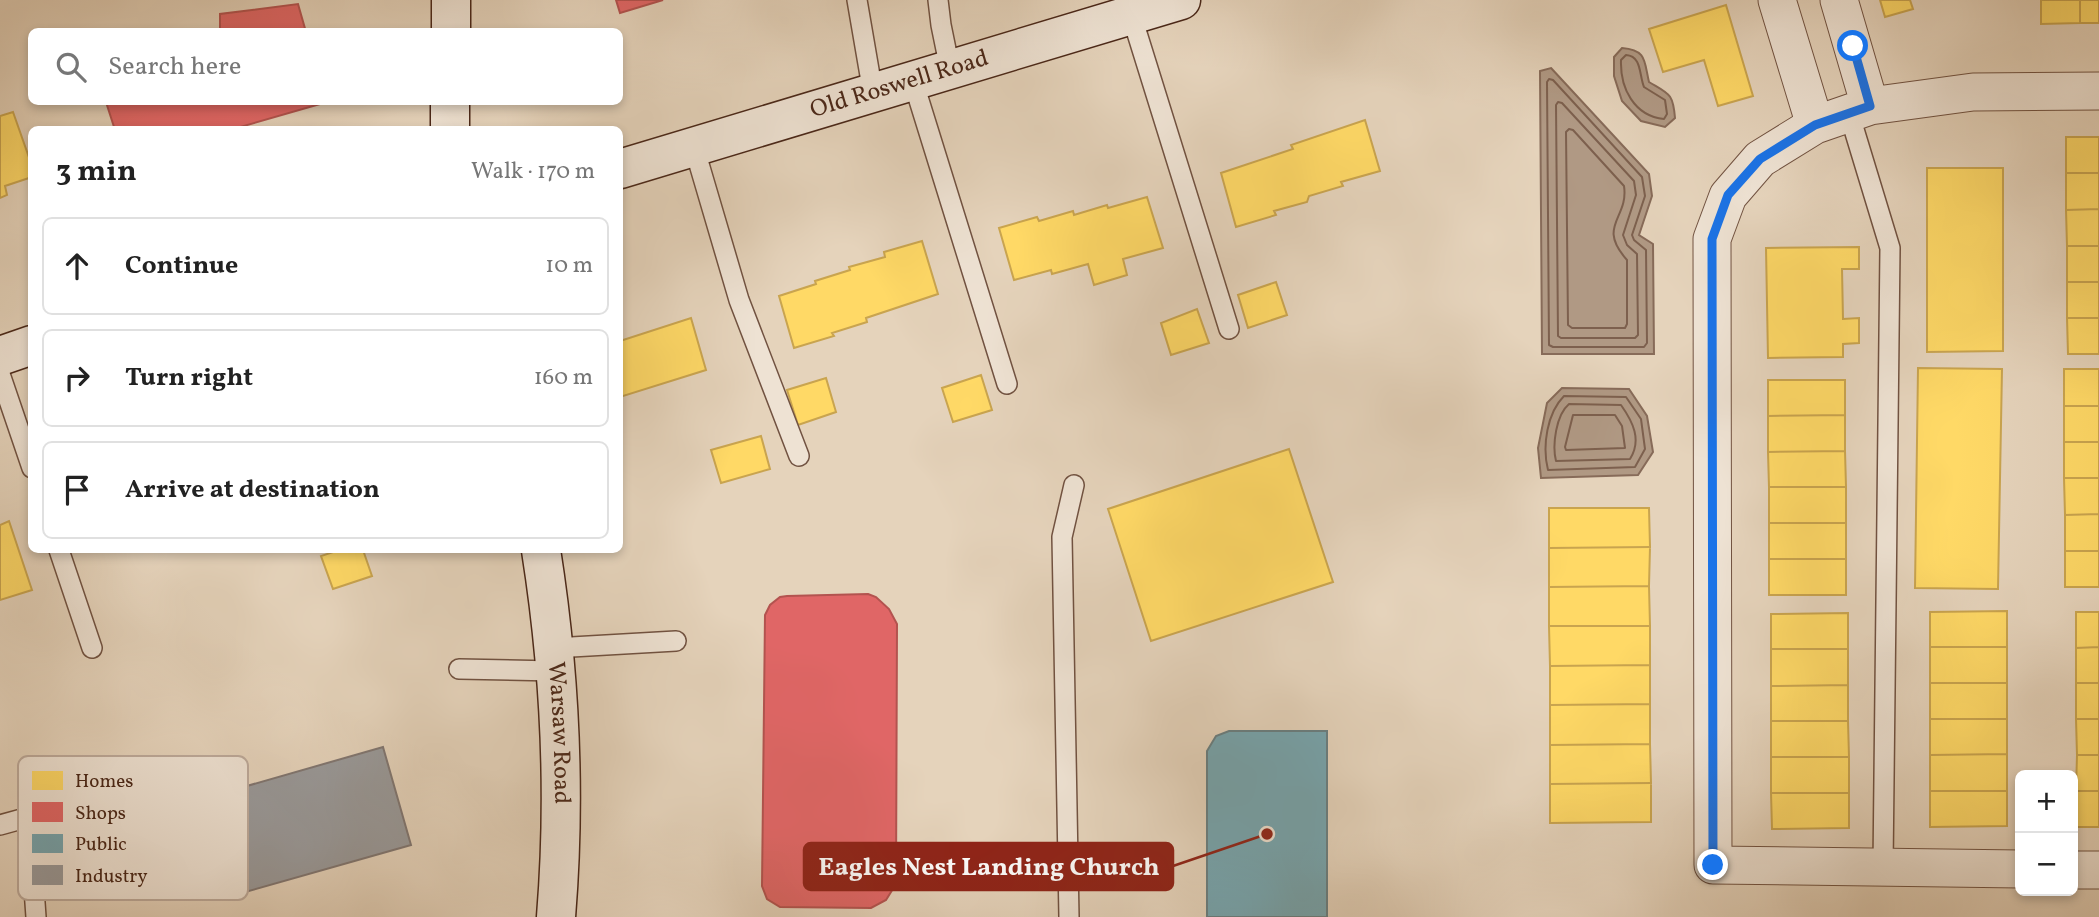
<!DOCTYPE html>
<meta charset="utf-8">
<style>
body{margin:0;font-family:Vollkorn,serif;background:#f6f6f6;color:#222}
.controls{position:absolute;right:21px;bottom:21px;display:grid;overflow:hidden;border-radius:10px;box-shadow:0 4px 10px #0003}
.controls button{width:63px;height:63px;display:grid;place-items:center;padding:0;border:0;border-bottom:2px solid #e0e0e0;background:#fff;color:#222;font:35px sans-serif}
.stop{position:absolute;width:21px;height:21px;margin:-16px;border:5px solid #1a73e8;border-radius:50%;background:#fff}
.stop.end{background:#1a73e8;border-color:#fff;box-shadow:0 2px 7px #0008}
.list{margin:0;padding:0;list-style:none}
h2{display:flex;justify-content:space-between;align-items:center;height:91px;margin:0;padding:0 28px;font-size:30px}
h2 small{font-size:23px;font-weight:400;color:#767676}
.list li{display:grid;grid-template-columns:46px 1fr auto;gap:21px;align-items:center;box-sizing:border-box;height:98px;margin:0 14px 14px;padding:0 14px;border:2px solid #e0e0e0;border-radius:10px}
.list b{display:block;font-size:26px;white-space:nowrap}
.list em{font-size:23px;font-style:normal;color:#767676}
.icon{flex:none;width:38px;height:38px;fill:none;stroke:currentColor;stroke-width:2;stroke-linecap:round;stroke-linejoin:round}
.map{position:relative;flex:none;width:2099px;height:917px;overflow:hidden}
.search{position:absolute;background:#fff;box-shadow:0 4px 10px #0003;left:28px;top:28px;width:595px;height:77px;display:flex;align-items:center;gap:18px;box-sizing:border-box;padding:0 24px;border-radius:10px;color:#767676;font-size:26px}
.panel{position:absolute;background:#fff;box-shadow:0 4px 10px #0003;left:28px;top:126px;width:595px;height:427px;border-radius:10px}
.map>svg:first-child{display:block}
</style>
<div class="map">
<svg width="2099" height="917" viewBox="0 0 2099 917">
<rect width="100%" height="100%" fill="#e5d3bb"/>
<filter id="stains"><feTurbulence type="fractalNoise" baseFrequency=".00286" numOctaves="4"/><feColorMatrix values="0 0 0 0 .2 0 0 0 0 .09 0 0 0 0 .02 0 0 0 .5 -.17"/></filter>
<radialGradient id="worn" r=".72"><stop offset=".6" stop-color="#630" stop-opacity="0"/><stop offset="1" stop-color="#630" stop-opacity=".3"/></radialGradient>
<path fill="#b09984" stroke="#876b59" stroke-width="2" d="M 1622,48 C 1647,50 1644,61 1649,82 C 1669,94 1673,93 1675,118 L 1665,127 L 1641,121 L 1622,101 L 1614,76 L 1614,57 Z
M 1551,68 L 1649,174 L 1652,196 L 1639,235 L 1653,244 L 1654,354 L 1542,354 L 1540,71 Z
M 1562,388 L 1629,389 L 1647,416 L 1653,452 L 1638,475 L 1541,478 L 1538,448 L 1547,403 Z"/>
<path fill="#ffd966" stroke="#c9a44f" stroke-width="2" d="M 1880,0 L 1910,0 L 1913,9 L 1885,17 Z
M 2041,0 L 2080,0 L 2080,23 L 2041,24 Z
M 2080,0 L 2099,0 L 2099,23 L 2080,23 Z
M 1726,5 L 1753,96 L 1718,106 L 1704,60 L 1663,72 L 1649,29 Z
M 13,112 L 32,166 L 32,177 L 5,186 L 7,195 L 0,198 L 0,116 Z
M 1365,120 L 1380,171 L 1341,182 L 1343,186 L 1309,196 L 1307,202 L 1274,211 L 1276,215 L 1236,227 L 1221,173 L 1293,149 L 1291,145 Z
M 2066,137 L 2099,137 L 2099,173 L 2066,173 Z
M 1927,168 L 2003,168 L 2003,351 L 1927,352 Z
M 2066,173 L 2099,173 L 2099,209 L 2066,210 Z
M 1147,197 L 1163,248 L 1123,259 L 1127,275 L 1094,285 L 1088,264 L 1052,274 L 1051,270 L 1014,280 L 999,228 L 1037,217 L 1039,221 L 1073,211 L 1074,215 L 1107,205 L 1108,208 Z
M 2099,209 L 2099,246 L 2067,246 L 2066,210 Z
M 922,241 L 938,294 L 866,318 L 867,322 L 832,333 L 834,336 L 794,348 L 779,296 L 816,284 L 815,281 L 850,270 L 849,267 L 885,257 L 884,252 Z
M 2067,246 L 2099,246 L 2099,282 L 2067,282 Z
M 1859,247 L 1859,269 L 1842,269 L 1843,319 L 1859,318 L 1859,343 L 1843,344 L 1843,357 L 1768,358 L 1766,248 Z
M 1276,282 L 1287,315 L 1248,328 L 1238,295 Z
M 2067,282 L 2099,282 L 2099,318 L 2067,318 Z
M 1197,309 L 1209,343 L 1171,355 L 1161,323 Z
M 691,318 L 706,370 L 620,397 L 620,341 Z
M 2067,318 L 2099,318 L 2099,354 L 2068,354 Z
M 1918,368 L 2002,369 L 1998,589 L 1915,588 Z
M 2064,369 L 2099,369 L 2099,406 L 2064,406 Z
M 981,375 L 992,410 L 953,422 L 942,388 Z
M 826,378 L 836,412 L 798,425 L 787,390 Z
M 1768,380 L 1845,380 L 1845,415 L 1768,416 Z
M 2064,406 L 2099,406 L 2099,442 L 2064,442 Z
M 1845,415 L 1845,451 L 1768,452 L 1768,416 Z
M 761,436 L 770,469 L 721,483 L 711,450 Z
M 2064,442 L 2099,442 L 2099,478 L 2064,478 Z
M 1289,449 L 1333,582 L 1151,641 L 1108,509 Z
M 1845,451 L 1846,487 L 1769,487 L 1768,452 Z
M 2064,478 L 2099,478 L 2099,514 L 2065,515 Z
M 1769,487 L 1846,487 L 1846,523 L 1769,523 Z
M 1549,508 L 1649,508 L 1650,547 L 1549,548 Z
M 2099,514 L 2099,551 L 2065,551 L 2065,515 Z
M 9,521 L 32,590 L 0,600 L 0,525 Z
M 1769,523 L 1846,523 L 1846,559 L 1769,559 Z
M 1650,547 L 1649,586 L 1549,587 L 1549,548 Z
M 339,550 L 363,550 L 372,576 L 333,589 L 321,556 Z
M 2065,551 L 2099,551 L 2099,587 L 2065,587 Z
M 1769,559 L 1846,559 L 1846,595 L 1769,595 Z
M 1649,586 L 1650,626 L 1549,626 L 1549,587 Z
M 2007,611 L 2007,647 L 1930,647 L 1930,612 Z
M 2076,612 L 2099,612 L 2099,647 L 2076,648 Z
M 1848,613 L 1848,649 L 1771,649 L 1771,614 Z
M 1549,626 L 1650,626 L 1650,665 L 1550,666 Z
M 1930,647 L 2007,647 L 2007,683 L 1930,683 Z
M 2099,647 L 2099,683 L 2076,683 L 2076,648 Z
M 1771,649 L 1848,649 L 1848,685 L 1771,686 Z
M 1650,665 L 1650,704 L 1550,705 L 1550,666 Z
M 1930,683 L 2007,683 L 2007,719 L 1930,719 Z
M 2076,683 L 2099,683 L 2099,719 L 2076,719 Z
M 1848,685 L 1848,721 L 1771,721 L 1771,686 Z
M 1650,704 L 1650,744 L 1550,745 L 1550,705 Z
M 1930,719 L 2007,719 L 2007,754 L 1930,755 Z
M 2076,719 L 2099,719 L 2099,755 L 2077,755 Z
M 1771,721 L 1848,721 L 1849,757 L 1771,757 Z
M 1650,744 L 1651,783 L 1550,784 L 1550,745 Z
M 2007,754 L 2007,791 L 1930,791 L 1930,755 Z
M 2077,755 L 2099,755 L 2099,791 L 2076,791 Z
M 1771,757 L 1849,757 L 1849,793 L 1771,793 Z
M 1651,783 L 1651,822 L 1550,823 L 1550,784 Z
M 1930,791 L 2007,791 L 2007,826 L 1930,827 Z
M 2076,791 L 2099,791 L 2099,827 L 2077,827 Z
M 1771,793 L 1849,793 L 1849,828 L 1772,829 Z"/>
<path fill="#e06666" stroke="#b3534f" stroke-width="2" d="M 616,0 L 663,0 L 620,13 Z
M 298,4 L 306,32 L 220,32 L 220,14 Z
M 106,102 L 327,102 L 230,130 L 115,130 Z
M 868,594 L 876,597 L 889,609 L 897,624 L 896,884 L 886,900 L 871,908 L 780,907 L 767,899 L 762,886 L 765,615 L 770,605 L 780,597 L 787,596 Z"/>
<path fill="#76a5af" stroke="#697f82" stroke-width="2" d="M 1229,731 L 1327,731 L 1327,917 L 1207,917 L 1207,751 L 1216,736 Z"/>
<path fill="#999" stroke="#817772" stroke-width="2" d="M 383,747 L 411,845 L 231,896 L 205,798 Z"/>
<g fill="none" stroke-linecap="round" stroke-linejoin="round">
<path stroke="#7d604e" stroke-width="2" d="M 1626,55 C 1642,56 1639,75 1644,87 L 1665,100 L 1667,114 L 1664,119 C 1634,116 1620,88 1621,60 Z
M 1549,79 L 1553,80 L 1642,177 L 1645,196 L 1632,235 L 1634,240 L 1646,250 L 1647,343 L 1644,347 L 1553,347 L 1549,345 L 1547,82 Z
M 1558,102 L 1562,103 L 1634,181 L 1636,195 L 1623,235 L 1627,245 L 1637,254 L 1638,335 L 1635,338 L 1561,338 L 1558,336 L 1556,105 Z
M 1569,129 L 1573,130 L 1624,186 C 1629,219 1596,225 1627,260 L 1627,324 L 1625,328 L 1572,328 L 1568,325 L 1566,132 Z
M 1564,396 L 1626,397 L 1641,419 L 1645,449 L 1635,467 L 1548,470 C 1542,446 1547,413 1564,396 Z
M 1569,404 L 1621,405 C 1633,422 1642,440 1630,459 L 1556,461 C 1552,445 1556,415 1569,404 Z
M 1573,415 L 1615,415 L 1622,426 L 1625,448 L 1566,450 L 1565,447 Z"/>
<g stroke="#715241" stroke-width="22">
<path id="lane" d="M 857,0 L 873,93
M 938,0 L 941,25 L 950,69
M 1131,14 L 1229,329
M 913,81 L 1007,384
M 1849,113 L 1890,248 L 1883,867
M 694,147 L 739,300 L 799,456
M 0,374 L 32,468
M 59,550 L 92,648
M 554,648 L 676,641
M 459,669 L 555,671
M 0,825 L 29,817 L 36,917
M 1069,917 L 1062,537 L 1074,485"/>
</g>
<g stroke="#715241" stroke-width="39">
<path id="street" d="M 1777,0 L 1815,125
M 1839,0 L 1870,106
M 2020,869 L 1713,865 L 1712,239 L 1728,196 L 1760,159 L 1815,125 L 1870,106 L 1973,92 L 2099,91
M 2073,870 L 2099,870"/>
</g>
<g stroke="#4a2718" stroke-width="41">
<g id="secondary">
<path d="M 451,32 L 451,0"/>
<path d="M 450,130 L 450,102"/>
<path id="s1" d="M 620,169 L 1181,0"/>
<path d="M 0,356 L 32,345"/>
<path id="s2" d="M 541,550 C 560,671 566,794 556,917"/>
</g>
</g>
<use href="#lane" stroke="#eee2d3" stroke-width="19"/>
<use href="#street" stroke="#eee2d3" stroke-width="37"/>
<use href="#secondary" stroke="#eee2d3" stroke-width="38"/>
</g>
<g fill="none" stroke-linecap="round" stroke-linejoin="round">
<path stroke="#1a73e8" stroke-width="9" d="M 1713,865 L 1712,239 L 1728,195 L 1760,159 L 1815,125 L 1870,106 L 1853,46"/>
</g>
<g text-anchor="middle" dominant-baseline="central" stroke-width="7" stroke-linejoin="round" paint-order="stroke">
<g font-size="24" fill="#4a2718" stroke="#eee2d3">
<text stroke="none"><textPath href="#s1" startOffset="292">Old Roswell Road</textPath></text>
<text stroke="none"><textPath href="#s2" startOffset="184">Warsaw Road</textPath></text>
</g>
</g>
<rect x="18" y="756" width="230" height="144" rx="10" fill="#eee2d3" stroke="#bdaa9b" stroke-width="2"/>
<rect x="32" y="771" width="31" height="19" fill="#ffd966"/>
<rect x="32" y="802" width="31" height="20" fill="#e06666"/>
<rect x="32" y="834" width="31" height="19" fill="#76a5af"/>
<rect x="32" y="865" width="31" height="20" fill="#999"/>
<g font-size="19" fill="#4a2718">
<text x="75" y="787">Homes</text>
<text x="75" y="819">Shops</text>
<text x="75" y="850">Public</text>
<text x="75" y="882">Industry</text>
</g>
<path fill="none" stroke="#8f2418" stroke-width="2.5" d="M1267 834L1173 866"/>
<circle fill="#8f2418" stroke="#eee2d3" stroke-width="2.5" cx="1267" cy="834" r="7"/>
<rect fill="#8f2418" stroke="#8f2418" stroke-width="2.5" x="804" y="843" width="369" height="47" rx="7"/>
<g font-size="26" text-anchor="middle" font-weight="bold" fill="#fff">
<text x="989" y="875">Eagles Nest Landing Church</text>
</g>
<rect width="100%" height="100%" filter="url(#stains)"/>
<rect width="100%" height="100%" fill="url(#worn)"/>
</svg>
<div class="controls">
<button>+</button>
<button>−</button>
</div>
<div class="stop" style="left:1853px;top:46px"></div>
<div class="stop end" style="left:1713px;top:865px"></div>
<div class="search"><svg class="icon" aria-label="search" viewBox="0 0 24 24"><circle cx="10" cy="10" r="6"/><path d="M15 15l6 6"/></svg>Search here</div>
<section class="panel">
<h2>3 min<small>Walk · 170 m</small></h2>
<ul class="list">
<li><svg class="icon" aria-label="ahead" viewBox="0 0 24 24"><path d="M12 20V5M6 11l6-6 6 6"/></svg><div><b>Continue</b></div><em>10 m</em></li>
<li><svg class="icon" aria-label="right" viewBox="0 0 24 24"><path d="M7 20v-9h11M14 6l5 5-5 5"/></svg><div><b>Turn right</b></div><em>160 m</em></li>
<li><svg class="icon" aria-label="arrive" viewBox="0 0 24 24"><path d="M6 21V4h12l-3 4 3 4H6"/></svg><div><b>Arrive at destination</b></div></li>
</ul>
</section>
</div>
